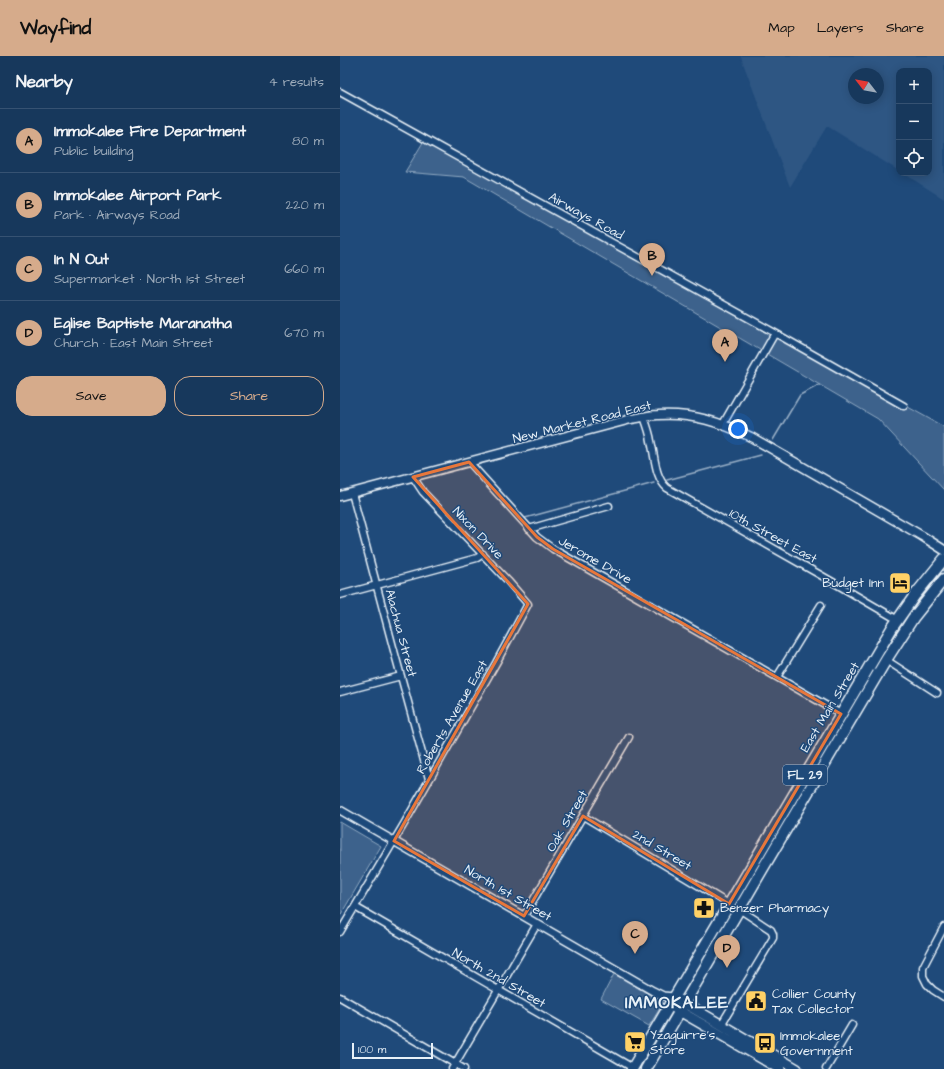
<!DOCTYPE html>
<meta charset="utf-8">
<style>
body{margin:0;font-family:"Architects Daughter",sans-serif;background:#203f62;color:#f1f3f6}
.controls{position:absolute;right:12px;top:12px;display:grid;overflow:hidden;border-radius:8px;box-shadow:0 2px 10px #0003}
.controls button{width:36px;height:36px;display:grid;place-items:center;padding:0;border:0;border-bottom:1px solid #365272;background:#17385c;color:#f1f3f6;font:20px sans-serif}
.compass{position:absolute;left:508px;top:12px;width:36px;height:36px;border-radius:50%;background:#17385c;box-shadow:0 2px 10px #0003;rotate:301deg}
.scale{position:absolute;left:12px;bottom:10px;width:81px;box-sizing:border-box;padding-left:4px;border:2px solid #e8f1f8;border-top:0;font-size:11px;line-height:14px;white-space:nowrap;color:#e8f1f8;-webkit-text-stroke:3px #1f4a7a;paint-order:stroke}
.you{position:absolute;left:398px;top:373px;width:14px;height:14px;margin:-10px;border:3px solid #fff;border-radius:50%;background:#1a73e8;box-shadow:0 0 0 6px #1a73e833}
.badge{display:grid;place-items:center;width:26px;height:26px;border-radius:50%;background:#d6ab8b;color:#111;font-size:13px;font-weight:700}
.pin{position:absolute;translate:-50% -33px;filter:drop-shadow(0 1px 2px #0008)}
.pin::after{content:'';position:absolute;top:21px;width:14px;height:12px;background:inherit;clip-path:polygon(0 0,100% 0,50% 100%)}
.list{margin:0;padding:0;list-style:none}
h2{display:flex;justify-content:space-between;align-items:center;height:52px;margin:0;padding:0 16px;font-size:17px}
h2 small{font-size:13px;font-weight:400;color:#9eacbb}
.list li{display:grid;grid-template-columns:26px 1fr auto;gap:12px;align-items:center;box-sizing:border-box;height:64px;padding:0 16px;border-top:1px solid #365272}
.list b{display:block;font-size:15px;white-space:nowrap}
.list p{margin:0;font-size:13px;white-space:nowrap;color:#9eacbb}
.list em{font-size:13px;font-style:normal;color:#9eacbb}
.actions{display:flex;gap:8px;padding:12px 16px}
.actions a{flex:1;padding:9px 0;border:1px solid #d6ab8b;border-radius:16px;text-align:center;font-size:14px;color:#d6ab8b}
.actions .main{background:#d6ab8b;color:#111}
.icon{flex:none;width:22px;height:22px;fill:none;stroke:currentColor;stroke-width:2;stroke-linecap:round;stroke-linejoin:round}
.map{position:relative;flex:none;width:604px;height:1013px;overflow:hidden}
header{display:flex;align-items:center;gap:24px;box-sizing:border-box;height:56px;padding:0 20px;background:#d6ab8b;color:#111}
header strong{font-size:19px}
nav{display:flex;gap:22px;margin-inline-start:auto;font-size:14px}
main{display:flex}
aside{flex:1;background:#17385c}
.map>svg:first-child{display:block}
</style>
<header>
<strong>Wayfind</strong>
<nav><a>Map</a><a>Layers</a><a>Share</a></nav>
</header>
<main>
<aside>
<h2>Nearby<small>4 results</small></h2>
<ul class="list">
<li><span class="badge">A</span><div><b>Immokalee Fire Department</b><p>Public building</p></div><em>80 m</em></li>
<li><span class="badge">B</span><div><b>Immokalee Airport Park</b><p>Park · Airways Road</p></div><em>220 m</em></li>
<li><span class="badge">C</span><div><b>In N Out</b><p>Supermarket · North 1st Street</p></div><em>660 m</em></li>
<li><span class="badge">D</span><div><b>Eglise Baptiste Maranatha</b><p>Church · East Main Street</p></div><em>670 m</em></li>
</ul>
<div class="actions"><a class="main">Save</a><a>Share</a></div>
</aside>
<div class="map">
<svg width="604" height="1013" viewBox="0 0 604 1013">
<rect width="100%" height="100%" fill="#1f4a7a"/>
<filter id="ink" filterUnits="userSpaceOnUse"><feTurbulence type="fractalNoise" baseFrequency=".025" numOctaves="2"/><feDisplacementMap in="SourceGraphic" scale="8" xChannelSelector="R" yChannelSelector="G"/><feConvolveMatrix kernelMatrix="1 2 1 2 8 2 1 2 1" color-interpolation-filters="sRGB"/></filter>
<g filter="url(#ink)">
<path fill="#2e5683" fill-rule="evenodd" d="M 401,0 L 604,0 L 604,143 L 563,117 L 589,117 L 589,15 L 559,15 L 559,115 L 487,70 L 450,131 L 403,7 ZM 514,18 L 538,18 L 538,42 L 514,42 Z"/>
<path fill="#3c628c" stroke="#92aac2" d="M 85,83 L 604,371 L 604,434 L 538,363 L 124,121 L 65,116 Z
M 0,766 L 41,790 L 0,860 Z
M 274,918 L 322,946 L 322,949 L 309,970 L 261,943 Z"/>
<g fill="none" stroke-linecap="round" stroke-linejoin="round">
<path stroke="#9ab0c7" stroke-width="1.5" d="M 433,384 L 460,339 L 479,329
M 327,424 L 421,399
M 185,462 L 314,427"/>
<g stroke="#e8f1f8" stroke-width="9">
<path id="minor" d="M 0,36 L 435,277 L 564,350
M 304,361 C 307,369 310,377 311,385 C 315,401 315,422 327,432 L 491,525 L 558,564
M 383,368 L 435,277
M 129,406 L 197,481 L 213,493 L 501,658
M 12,437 L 53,591 L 89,723
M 189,473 L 269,450
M 0,539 L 137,502 L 143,498
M 546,604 L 597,637
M 437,621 L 481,549
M 0,636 L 61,620
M 243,760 L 389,848
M 15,851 L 293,1012
M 184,860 L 289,681
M 604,871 L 583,911 L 583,920 L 587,928 L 593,934 L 604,941
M 0,876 L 64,768 L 156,607 L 188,548 L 168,525 L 83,436 L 73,421
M 0,941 L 124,1013
M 381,969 L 433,882 L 433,878 L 431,874 L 399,853
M 112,1013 L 197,868
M 486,1013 L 512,969"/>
</g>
<g stroke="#e8f1f8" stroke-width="10">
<path id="tertiary" d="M 0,754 L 313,935 L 323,940 L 334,941"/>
</g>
<g stroke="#e8f1f8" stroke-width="11">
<path id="secondary" d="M 0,440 L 291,363 C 300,362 309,359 318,359 C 353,357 380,366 411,381 L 582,480 L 604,494"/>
</g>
<g stroke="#e8f1f8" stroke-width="12">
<path id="primary" d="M 334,941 L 457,1013
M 329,949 L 440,1013"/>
</g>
<g stroke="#e8f1f8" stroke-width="13">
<path id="trunk" d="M 292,1013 L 552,572 L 575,539 L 604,503
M 306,1013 L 422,814 L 546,604 L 573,562 L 604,523"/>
</g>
<use href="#minor" stroke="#1f4a7a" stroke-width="6"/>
<use href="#tertiary" stroke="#1f4a7a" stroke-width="7"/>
<use href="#secondary" stroke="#1f4a7a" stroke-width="8"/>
<use href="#primary" stroke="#1f4a7a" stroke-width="9"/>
<use href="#trunk" stroke="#1f4a7a" stroke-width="10"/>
</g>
</g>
<path fill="#e8773b" fill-opacity="0.2" stroke="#e8773b" stroke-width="3" stroke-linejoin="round" d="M 129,406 L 197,481 L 213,493 L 501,658 L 389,848 L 243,760 L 184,860 L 54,785 L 188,548 L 73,421 Z"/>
<defs>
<g id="hotel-square" transform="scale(1.15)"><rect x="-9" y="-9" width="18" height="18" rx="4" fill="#ffd166" stroke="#1f4a7a"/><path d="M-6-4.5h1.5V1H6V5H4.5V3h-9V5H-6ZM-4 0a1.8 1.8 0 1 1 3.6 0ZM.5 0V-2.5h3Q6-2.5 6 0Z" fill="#111"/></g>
<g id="pharmacy-square" transform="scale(1.15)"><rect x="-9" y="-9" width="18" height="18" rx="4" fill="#ffd166" stroke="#1f4a7a"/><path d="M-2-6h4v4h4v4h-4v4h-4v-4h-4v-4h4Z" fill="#111"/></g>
<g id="civic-square" transform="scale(1.15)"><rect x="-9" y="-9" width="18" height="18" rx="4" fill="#ffd166" stroke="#1f4a7a"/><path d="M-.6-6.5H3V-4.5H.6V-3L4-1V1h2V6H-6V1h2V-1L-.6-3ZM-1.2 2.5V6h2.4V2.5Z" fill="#111"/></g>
<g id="supermarket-square" transform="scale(1.15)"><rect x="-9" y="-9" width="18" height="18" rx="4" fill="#ffd166" stroke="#1f4a7a"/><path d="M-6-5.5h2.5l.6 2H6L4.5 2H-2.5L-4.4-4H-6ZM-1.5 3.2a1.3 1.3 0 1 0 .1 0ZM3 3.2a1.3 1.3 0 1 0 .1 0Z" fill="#111"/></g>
<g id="bus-square" transform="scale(1.15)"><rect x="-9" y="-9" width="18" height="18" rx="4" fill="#ffd166" stroke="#1f4a7a"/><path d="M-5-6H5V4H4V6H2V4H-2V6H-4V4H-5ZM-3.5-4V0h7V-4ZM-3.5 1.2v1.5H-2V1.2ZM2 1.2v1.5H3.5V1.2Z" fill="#111"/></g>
</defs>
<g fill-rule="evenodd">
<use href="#hotel-square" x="560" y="527"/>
<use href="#pharmacy-square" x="364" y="852"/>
<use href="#civic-square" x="416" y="945"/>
<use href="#supermarket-square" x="295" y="986"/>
<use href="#bus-square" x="425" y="987"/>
</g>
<g text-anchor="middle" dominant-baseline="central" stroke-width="3" stroke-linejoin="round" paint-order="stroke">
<rect fill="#1f4a7a" stroke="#acbfd2" stroke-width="1" x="443" y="709" width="44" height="20" rx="3"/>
<g font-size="12" font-weight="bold" fill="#e8f1f8">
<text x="465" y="719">FL 29</text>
</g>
<g font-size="13" fill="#e8f1f8" stroke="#1f4a7a">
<text transform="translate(246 160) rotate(29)">Airways Road</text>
<text transform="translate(242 366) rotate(-14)">New Market Road East</text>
<text transform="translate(138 477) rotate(46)">Nixon Drive</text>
<text transform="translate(433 480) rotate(29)">10th Street East</text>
<text transform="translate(255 504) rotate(30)">Jerome Drive</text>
<text transform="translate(61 577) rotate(75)">Alachua Street</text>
<text transform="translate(490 651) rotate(-59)">East Main Street</text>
<text transform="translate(112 661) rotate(-60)">Roberts Avenue East</text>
<text transform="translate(227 765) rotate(-60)">Oak Street</text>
<text transform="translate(322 794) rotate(31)">2nd Street</text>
<text transform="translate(168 837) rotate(30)">North 1st Street</text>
<text transform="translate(159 922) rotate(30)">North 2nd Street</text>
</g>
<g font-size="13" fill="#e8f1f8" stroke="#1f4a7a" text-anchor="start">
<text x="544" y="527" text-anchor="end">Budget Inn</text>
<text x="380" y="852">Benzer Pharmacy</text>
<text x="432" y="938">Collier County<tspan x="432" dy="15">Tax Collector</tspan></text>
<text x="310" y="979">Yzaguirre's<tspan x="310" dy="15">Store</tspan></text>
<text x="440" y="980">Immokalee<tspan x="440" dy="15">Government</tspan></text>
</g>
<g font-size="17" font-weight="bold" letter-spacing="1" fill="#e8f1f8" stroke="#1f4a7a">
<text x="337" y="947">IMMOKALEE</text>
</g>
</g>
</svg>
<div class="controls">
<button>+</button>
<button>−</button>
<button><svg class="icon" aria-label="locate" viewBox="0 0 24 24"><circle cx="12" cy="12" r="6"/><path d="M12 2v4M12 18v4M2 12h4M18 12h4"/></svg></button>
</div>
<svg class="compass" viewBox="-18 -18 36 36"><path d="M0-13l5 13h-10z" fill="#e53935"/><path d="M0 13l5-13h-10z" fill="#9eacbb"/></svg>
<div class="scale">100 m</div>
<div class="you"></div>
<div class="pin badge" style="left:385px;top:306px">A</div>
<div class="pin badge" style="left:312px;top:220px">B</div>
<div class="pin badge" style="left:295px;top:898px">C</div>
<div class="pin badge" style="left:387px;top:912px">D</div>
</div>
</main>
